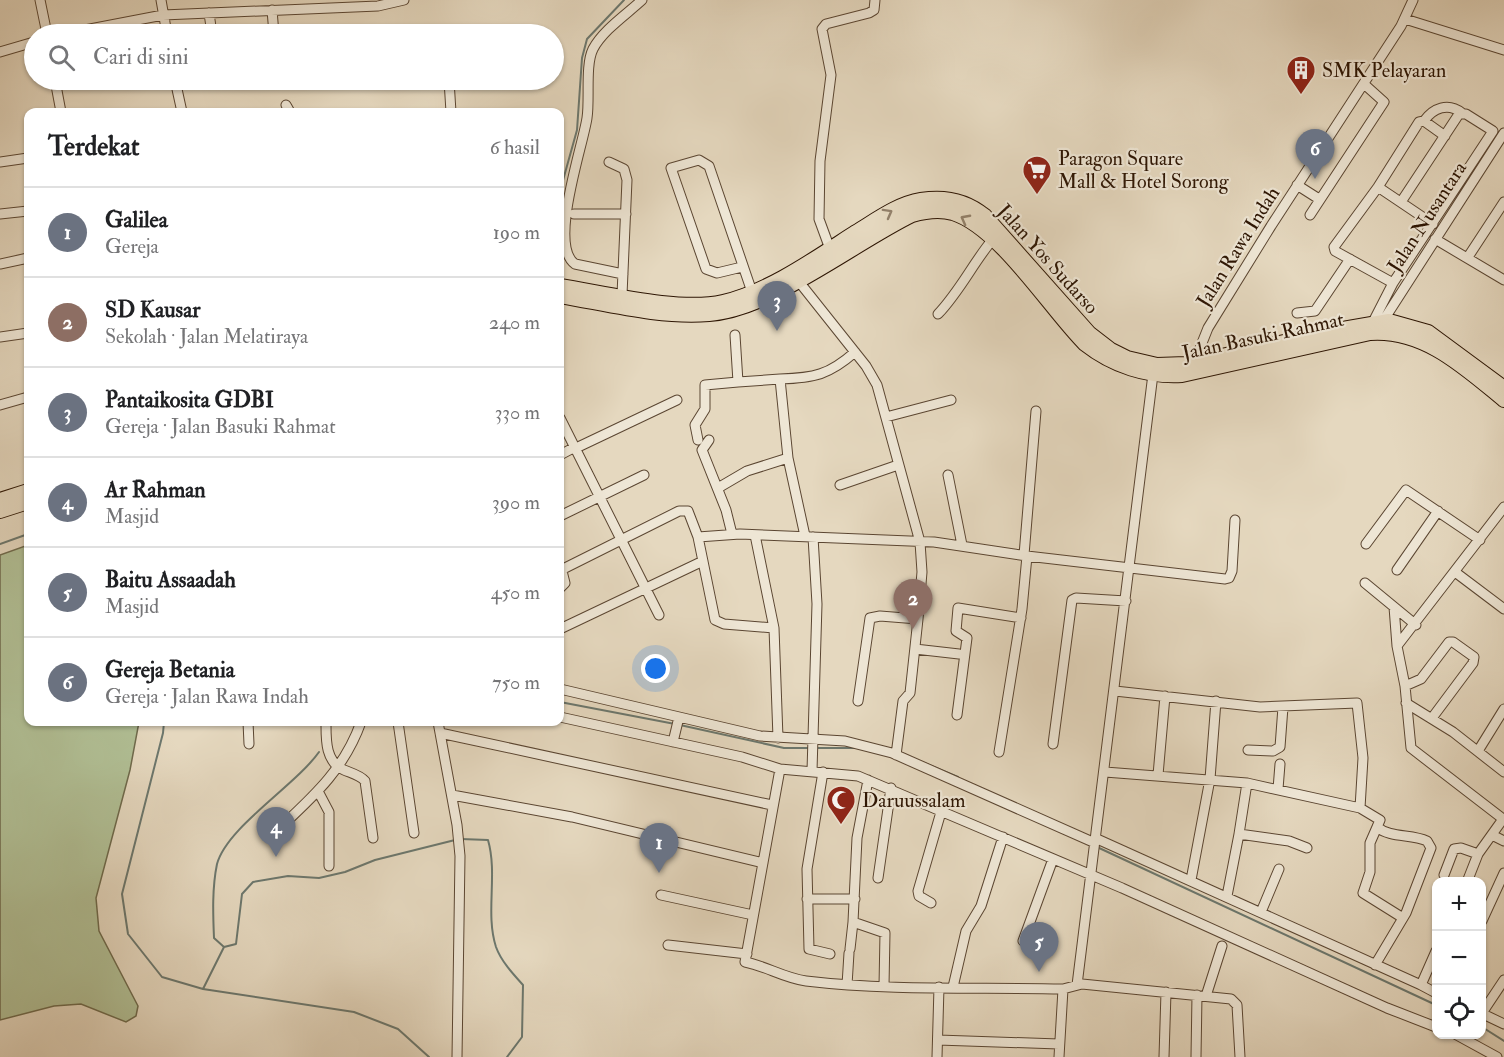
<!DOCTYPE html>
<html lang="id">
<meta charset="utf-8">
<style>
body{margin:0;font-family:"IM FELL Double Pica",serif;background:#f2f2f2;color:#202124}
.controls{position:absolute;right:18px;bottom:18px;display:grid;overflow:hidden;border-radius:12px;box-shadow:0 2px 4px #0004}
.controls button{width:54px;height:54px;display:grid;place-items:center;padding:0;border:0;border-bottom:2px solid #e0e0e0;background:#fff;color:#202124;font:30px sans-serif}
.you{position:absolute;left:656px;top:669px;width:21px;height:21px;margin:-15px;border:4px solid #fff;border-radius:50%;background:#1a73e8;box-shadow:0 0 0 9px #1a73e833}
.badge{display:grid;place-items:center;width:39px;height:39px;border-radius:50%;background:#0b8043;color:#fff;font-size:20px;font-weight:700}
.pin{position:absolute;translate:-50% -50px;filter:drop-shadow(0 2px 3px #0008)}
.pin::after{content:'';position:absolute;top:32px;width:21px;height:18px;background:inherit;clip-path:polygon(0 0,100% 0,50% 100%)}
.list{margin:0;padding:0;list-style:none}
h2{display:flex;justify-content:space-between;align-items:center;height:78px;margin:0;padding:0 24px;font-size:26px}
h2 small{font-size:20px;font-weight:400;color:#757577}
.list li{display:grid;grid-template-columns:39px 1fr auto;gap:18px;align-items:center;box-sizing:border-box;height:90px;padding:0 24px;border-top:2px solid #e0e0e0}
.list b{display:block;font-size:22px;white-space:nowrap}
.list p{margin:0;font-size:20px;white-space:nowrap;color:#757577}
.list em{font-size:20px;font-style:normal;color:#757577}
.icon{flex:none;width:33px;height:33px;fill:none;stroke:currentColor;stroke-width:2;stroke-linecap:round;stroke-linejoin:round}
.map{position:relative;flex:none;width:1504px;height:1057px;overflow:hidden}
.search{position:absolute;background:#fff;box-shadow:0 2px 4px #0004;left:24px;top:24px;width:540px;height:66px;display:flex;align-items:center;gap:15px;box-sizing:border-box;padding:0 21px;border-radius:33px;color:#757577;font-size:22px}
.panel{position:absolute;background:#fff;box-shadow:0 2px 4px #0004;left:24px;top:108px;width:540px;height:618px;border-radius:12px}
.map>svg:first-child{display:block}
</style>
<div class="map">
<svg width="1504" height="1057" viewBox="0 0 1504 1057">
<rect width="100%" height="100%" fill="#e5d8bf"/>
<filter id="stains"><feTurbulence type="fractalNoise" baseFrequency=".00333" numOctaves="4"/><feColorMatrix values="0 0 0 0 .2 0 0 0 0 .09 0 0 0 0 .02 0 0 0 .5 -.17"/></filter>
<radialGradient id="worn" r=".72"><stop offset=".6" stop-color="#630" stop-opacity="0"/><stop offset="1" stop-color="#630" stop-opacity=".3"/></radialGradient>
<path fill="#b1bf95" stroke="#6f6a4c" stroke-width="1.5" d="M 28,545 L 28,722 L 139,722 L 130,770 L 96,898 L 99,931 L 138,1006 L 136,1016 L 126,1022 L 81,1004 L 54,1006 L 0,1020 L 0,555 Z"/>
<g fill="none" stroke-linecap="round" stroke-linejoin="round">
<path stroke="#6c776d" stroke-width="2" d="M 560,191 L 577,130 L 582,58 L 587,39 L 624,0
M 0,544 L 28,534
M 560,702 L 675,724
M 164,722 L 163,733 L 122,894 L 128,934 L 162,977 L 203,989 L 354,1012 L 398,1029 L 429,1057
M 680,725 L 784,748 L 810,748
M 816,748 L 858,748
M 922,762 L 958,777
M 461,839 L 488,840 C 498,875 485,913 496,947 C 501,961 513,974 523,985 L 522,1037 L 507,1057
M 1097,847 L 1436,1005
M 224,947 L 236,944 L 242,894 L 253,882 L 288,876 L 319,878 L 345,872 L 375,860 L 455,840
M 224,947 L 214,938 C 213,914 212,888 217,864 C 227,827 295,786 319,752
M 203,989 L 224,947
M 1482,1027 L 1504,1041"/>
<g stroke="#5b4632" stroke-width="11">
<path id="minor" d="M 40,0 L 47,34
M 161,0 L 167,34
M 272,10 L 274,34
M 209,13 L 212,34
M 1405,19 L 1504,50
M 64,34 L 163,15 L 378,6 L 404,0
M 0,52 L 34,42
M 55,80 L 61,112
M 175,80 L 182,112
M 449,80 L 451,112
M 286,105 L 290,112
M 1424,121 C 1433,108 1448,102 1462,113
M 0,162 L 28,158
M 609,162 L 624,169 L 627,180 L 622,295
M 1297,185 L 1319,199
M 1378,187 L 1433,224
M 0,214 L 28,211
M 574,214 L 626,214
M 1310,215 L 1384,102 L 1364,84
M 1435,239 L 1504,280
M 830,249 L 819,219 L 820,161 L 831,75 L 822,29 L 826,24 L 869,13 L 874,10 L 875,0
M 1468,257 L 1504,202
M 0,264 L 28,258
M 742,267 L 717,273 L 706,269 L 671,168 L 699,160 L 709,166 L 752,292
M 623,274 L 575,264 C 548,245 583,146 587,118 C 590,99 585,65 593,49 C 603,30 627,14 642,0
M 796,278 L 866,366 L 877,385 L 920,542 L 922,572 L 918,619 L 880,616 L 870,618 L 858,701
M 1393,283 L 1335,251 L 1334,247 L 1378,187 L 1419,122 L 1424,121 L 1445,136
M 1297,313 L 1315,311 L 1350,259
M 938,314 C 960,291 973,263 993,239
M 1383,321 L 1504,133
M 1373,322 L 1393,283 L 1493,131 L 1466,114 L 1459,114 L 1401,202
M 735,335 L 738,382 L 780,379 L 788,458 L 805,536
M 0,337 L 28,333
M 1194,363 L 1208,328 L 1271,226 L 1401,26 L 1413,0
M 780,379 C 814,378 829,375 855,352
M 0,405 L 28,397
M 886,417 L 951,400
M 560,418 L 659,615
M 698,440 L 695,425 L 705,409 L 705,385 L 738,382
M 709,440 L 702,450 L 726,510 L 732,534
M 576,448 L 677,400
M 560,455 L 575,447
M 948,475 L 962,545
M 840,485 L 898,465
M 718,488 L 747,471 L 788,458
M 560,516 L 644,475
M 755,535 L 774,628 L 778,738
M 698,537 L 740,534 L 934,542 L 1027,556 L 1225,579 L 1229,578 L 1232,571 L 1235,520
M 1366,544 L 1406,490 L 1480,540
M 1024,555 L 1036,411
M 1397,570 L 1438,511
M 1455,572 L 1504,609
M 1365,583 L 1416,625
M 560,588 L 565,583 L 562,571 L 565,568 L 679,511 L 688,511 L 698,537 L 715,620 L 724,624 L 774,628
M 1394,607 L 1397,646
M 560,629 L 703,561
M 915,649 L 959,654
M 1405,686 L 1421,679 L 1449,642 L 1453,642 L 1474,657 L 1473,663 L 1432,718
M 560,689 L 760,736 L 845,741 L 892,753 L 1095,843
M 1115,691 L 1260,707 L 1357,703 L 1363,758 L 1360,808
M 1406,703 L 1453,732 L 1504,772
M 957,715 L 967,638 L 956,631 L 958,608 L 1021,618
M 560,717 L 742,757 L 780,769
M 248,722 L 249,744
M 326,722 C 326,739 325,762 344,770 C 351,773 360,775 365,781 L 373,838
M 398,722 L 414,833
M 438,722 L 457,825 L 460,856 L 457,1057
M 440,733 L 772,805
M 673,742 L 679,717
M 1053,744 L 1072,600 L 1076,598 L 1126,601
M 1248,750 L 1273,751 L 1280,747 L 1283,707
M 1478,751 L 1504,709
M 999,752 L 1022,609 L 1027,556
M 896,755 L 903,701 L 910,693 L 918,619
M 812,771 L 817,604 L 813,537
M 823,772 L 807,869 L 809,949 L 830,954
M 1105,772 L 1247,783 L 1360,808 L 1380,820 L 1377,827 C 1390,838 1411,834 1427,841 L 1431,848 L 1406,913 L 1375,965
M 1158,775 L 1165,696
M 868,780 L 857,838 L 853,922 L 885,933 L 884,986
M 1247,783 L 1239,834 L 1289,841 L 1307,848
M 1278,789 L 1280,764
M 319,793 L 329,812 L 329,866
M 452,795 L 572,817 L 763,863
M 1377,827 L 1370,843 L 1370,872 L 1363,893 L 1403,918
M 1492,835 L 1504,841
M 270,837 C 308,801 343,773 361,722
M 1095,838 L 1421,985
M 1444,875 L 1454,849 L 1461,848 L 1478,854
M 878,878 L 891,788
M 1191,880 L 1210,779 L 1216,701
M 1467,882 L 1478,854 L 1503,819 L 1411,748 L 1405,686 L 1397,646 L 1504,507
M 661,895 L 753,915
M 1227,896 L 1239,834
M 807,899 L 855,899
M 931,903 L 919,896 L 918,891 L 941,812
M 1261,912 L 1279,869
M 1482,921 L 1504,873
M 1023,941 L 1053,859
M 668,945 L 747,954
M 850,949 L 853,922
M 1436,951 L 1421,985 L 1436,993
M 847,985 L 849,953
M 1077,985 L 1153,374
M 953,987 L 966,931 L 981,906 L 1003,837
M 1206,996 L 1222,946
M 1482,1013 L 1504,980
M 1483,1014 L 1504,1024
M 1455,1034 L 1497,1057
M 938,1040 L 1059,1044
M 937,1057 L 939,987
M 1059,1057 L 1063,989
M 1164,1057 L 1166,992
M 1196,1057 L 1197,995
M 1240,1057 L 1237,1005 L 1231,999 L 1082,984 L 1063,989 C 978,987 890,991 806,981 C 784,978 766,966 745,962 L 780,769 L 858,776 L 1122,888 L 1387,1008 L 1436,1027"/>
</g>
<g stroke="#2d1503" stroke-width="16">
<path id="highway" d="M 560,286 C 605,293 679,312 723,302 C 768,292 817,257 856,232 C 876,220 897,204 921,200 C 945,196 967,201 985,216 L 1089,333 L 1111,350 L 1127,358 L 1157,365 L 1186,364 L 1337,330 L 1389,321 L 1428,332 L 1504,388
M 560,296 C 608,304 660,318 709,314 C 771,310 854,243 912,215 C 926,211 939,209 953,213 C 1000,228 1050,309 1085,344 C 1113,366 1147,377 1182,375 L 1370,333 C 1424,329 1465,368 1504,400
M 0,500 L 28,491
M 0,511 L 28,502"/>
</g>
<use href="#minor" stroke="#eee6d5" stroke-width="9"/>
<use href="#highway" stroke="#e5d8bf" stroke-width="14"/>
</g>
<defs><path id="oneway-chevron" d="M-2-3.5L2.5 0L-2 3.5" fill="none" stroke-width="1.6" stroke-linecap="round" stroke-linejoin="round" transform="scale(1.5)"/></defs>
<g stroke="#92806a">
<use href="#oneway-chevron" transform="translate(888 213) rotate(-29)"/>
<use href="#oneway-chevron" transform="translate(965 219) rotate(-152)"/>
</g>
<defs>
<g id="building-pin" transform="scale(1.5)"><path d="M0 17L-7.5 6A9.5 9.5 0 1 1 7.5 6Z" fill="#8f2418" stroke="#eee6d5"/><path d="M-4-6H4V6H1V3H-1V6H-4ZM-2.5-4.3h1.7v1.8h-1.7ZM.8-4.3h1.7v1.8H.8ZM-2.5-1h1.7V.8h-1.7ZM.8-1h1.7V.8H.8Z" fill="#fff"/></g>
<g id="supermarket-pin" transform="scale(1.5)"><path d="M0 17L-7.5 6A9.5 9.5 0 1 1 7.5 6Z" fill="#8f2418" stroke="#eee6d5"/><path d="M-6-5.5h2.5l.6 2H6L4.5 2H-2.5L-4.4-4H-6ZM-1.5 3.2a1.3 1.3 0 1 0 .1 0ZM3 3.2a1.3 1.3 0 1 0 .1 0Z" fill="#fff"/></g>
<g id="mosque-pin" transform="scale(1.5)"><path d="M0 17L-7.5 6A9.5 9.5 0 1 1 7.5 6Z" fill="#8f2418" stroke="#eee6d5"/><path d="M3.5-4.9A6 6 0 1 0 3.5 4.9A5 5 0 1 1 3.5-4.9Z" fill="#fff"/></g>
</defs>
<g fill-rule="evenodd">
<use href="#building-pin" x="1301" y="70"/>
<use href="#supermarket-pin" x="1037" y="170"/>
<use href="#mosque-pin" x="841" y="800"/>
</g>
<g text-anchor="middle" dominant-baseline="central" stroke-width="4.5" stroke-linejoin="round" paint-order="stroke">
<g font-size="20" fill="#2d1503" stroke="#eee6d5" text-anchor="start">
<text x="1322" y="70">SMK Pelayaran</text>
<text x="1058" y="158">Paragon Square<tspan x="1058" dy="23">Mall &amp; Hotel Sorong</tspan></text>
<text x="862" y="800">Daruussalam</text>
</g>
<g font-size="20" fill="#2d1503" stroke="#eee6d5">
<text transform="translate(1427 217) rotate(-57)">Jalan Nusantara</text>
<text transform="translate(1238 247) rotate(-58)">Jalan Rawa Indah</text>
<text transform="translate(1048 259) rotate(48)">Jalan Yos Sudarso</text>
<text transform="translate(1263 336) rotate(-12)">Jalan Basuki Rahmat</text>
</g>
</g>
<rect width="100%" height="100%" filter="url(#stains)"/>
<rect width="100%" height="100%" fill="url(#worn)"/>
</svg>
<div class="controls">
<button>+</button>
<button>−</button>
<button><svg class="icon" aria-label="locate" viewBox="0 0 24 24"><circle cx="12" cy="12" r="6"/><path d="M12 2v4M12 18v4M2 12h4M18 12h4"/></svg></button>
</div>
<div class="you"></div>
<div class="pin badge" style="left:659px;top:873px;background:#6b7280">1</div>
<div class="pin badge" style="left:913px;top:629px;background:#8d6e63">2</div>
<div class="pin badge" style="left:777px;top:331px;background:#6b7280">3</div>
<div class="pin badge" style="left:276px;top:857px;background:#6b7280">4</div>
<div class="pin badge" style="left:1039px;top:972px;background:#6b7280">5</div>
<div class="pin badge" style="left:1315px;top:179px;background:#6b7280">6</div>
<div class="search"><svg class="icon" aria-label="search" viewBox="0 0 24 24"><circle cx="10" cy="10" r="6"/><path d="M15 15l6 6"/></svg>Cari di sini</div>
<section class="panel">
<h2>Terdekat<small>6 hasil</small></h2>
<ul class="list">
<li><span class="badge" style="background:#6b7280">1</span><div><b>Galilea</b><p>Gereja</p></div><em>190 m</em></li>
<li><span class="badge" style="background:#8d6e63">2</span><div><b>SD Kausar</b><p>Sekolah · Jalan Melatiraya</p></div><em>240 m</em></li>
<li><span class="badge" style="background:#6b7280">3</span><div><b>Pantaikosita GDBI</b><p>Gereja · Jalan Basuki Rahmat</p></div><em>330 m</em></li>
<li><span class="badge" style="background:#6b7280">4</span><div><b>Ar Rahman</b><p>Masjid</p></div><em>390 m</em></li>
<li><span class="badge" style="background:#6b7280">5</span><div><b>Baitu Assaadah</b><p>Masjid</p></div><em>450 m</em></li>
<li><span class="badge" style="background:#6b7280">6</span><div><b>Gereja Betania</b><p>Gereja · Jalan Rawa Indah</p></div><em>750 m</em></li>
</ul>
</section>
</div>
